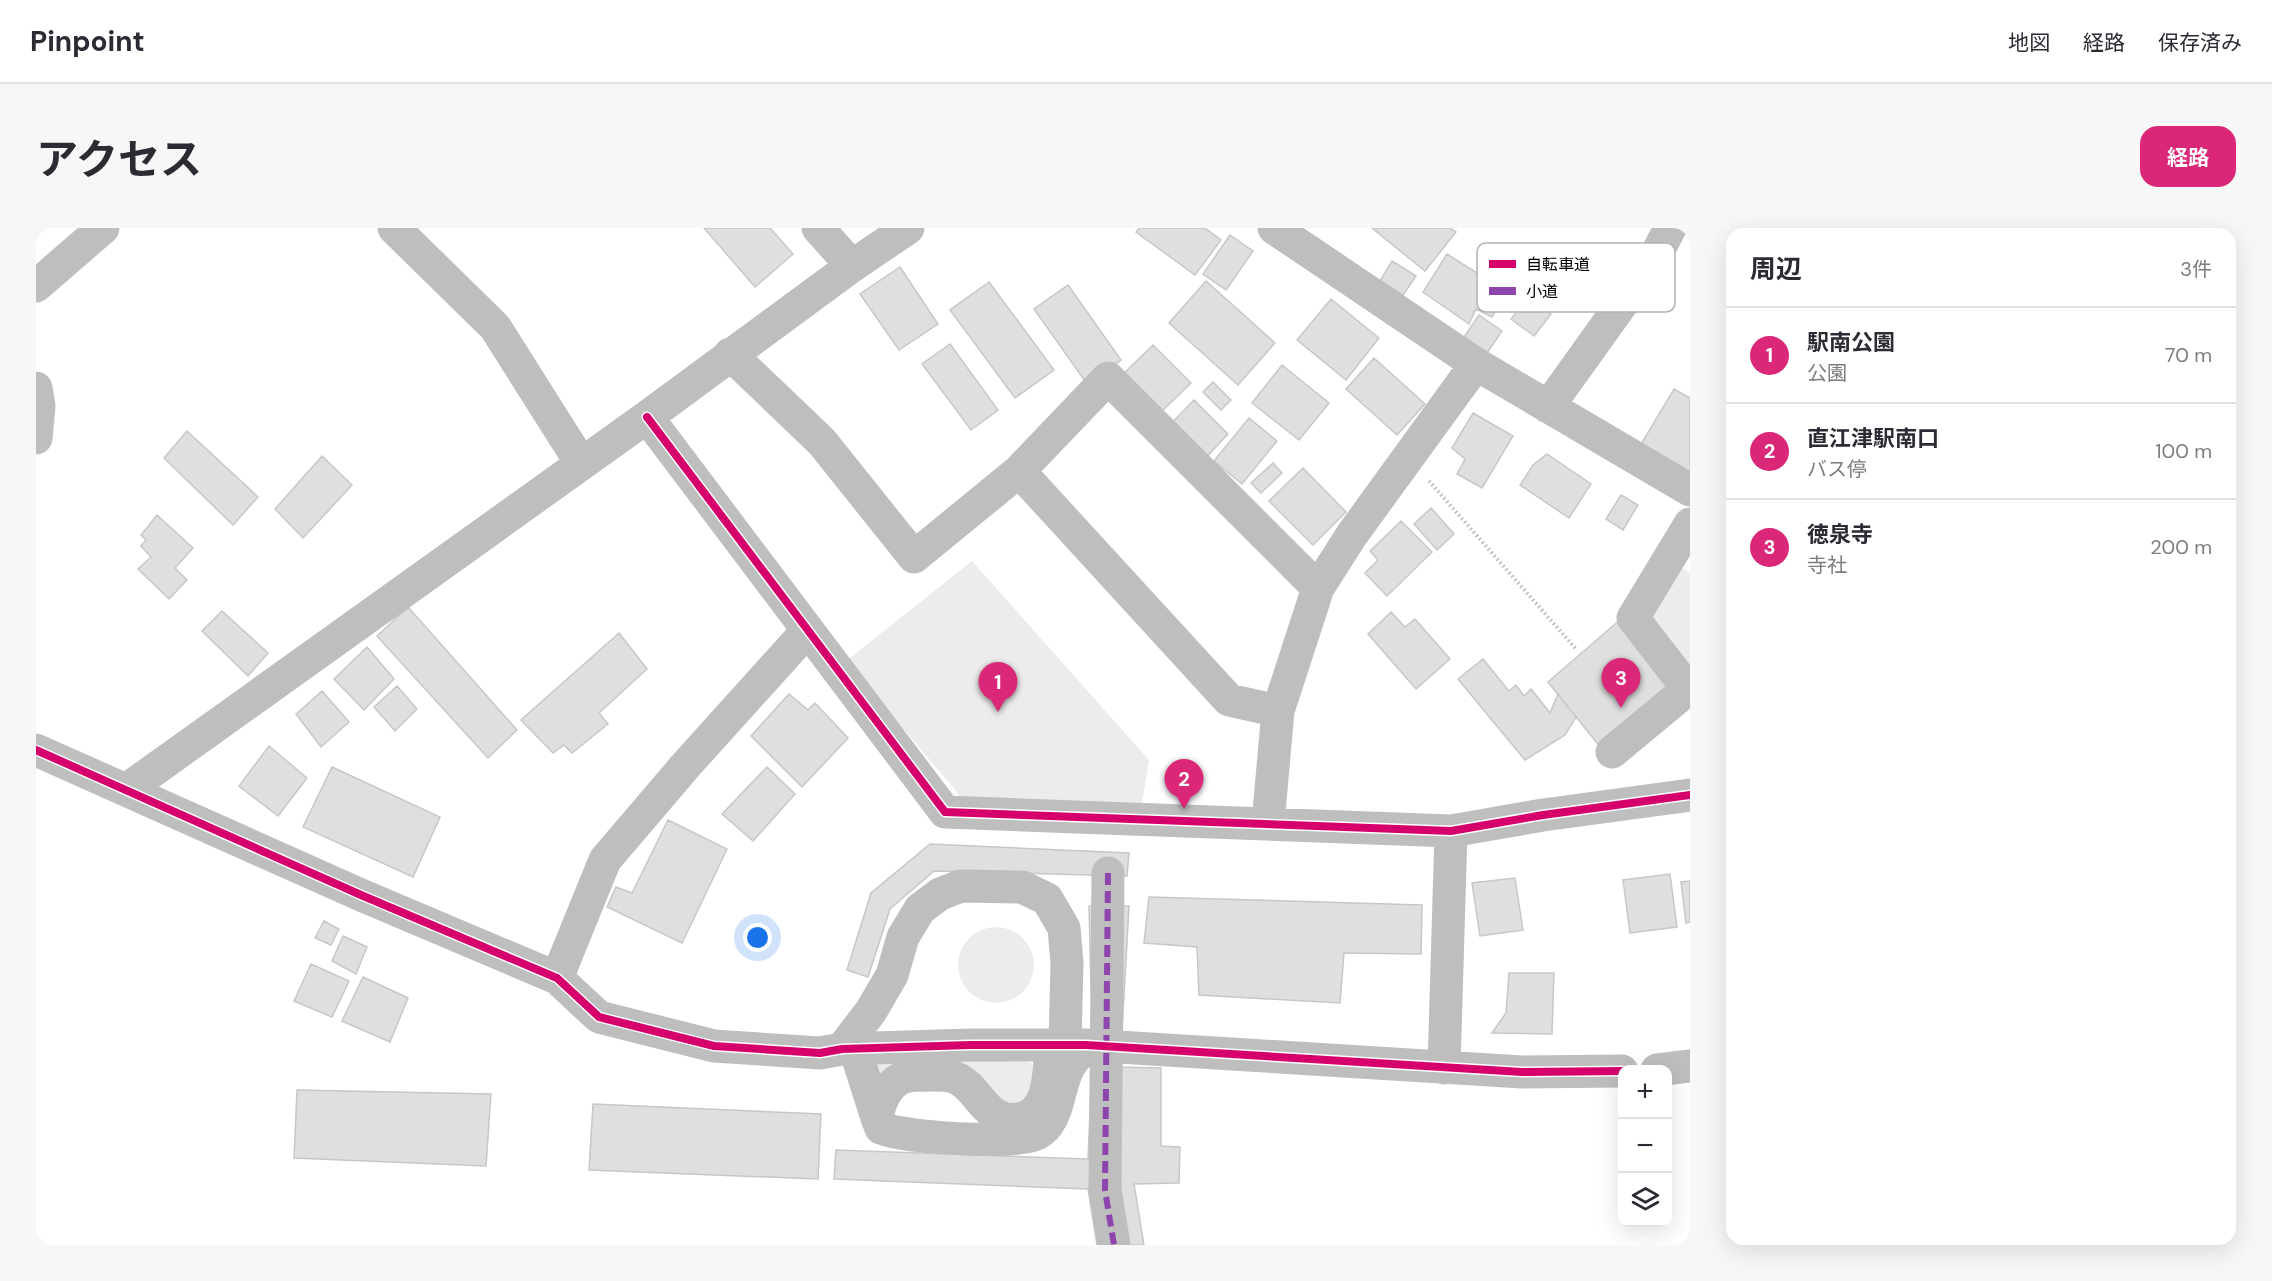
<!DOCTYPE html>
<html lang="ja">
<meta charset="utf-8">
<style>
body{margin:0;font-family:"DM Sans","Noto Sans JP",sans-serif;background:#f7f7f7;color:#2b2b33}
.controls{position:absolute;right:18px;bottom:18px;display:grid;overflow:hidden;border-radius:12px;box-shadow:0 6px 24px #0002}
.controls button{width:54px;height:54px;display:grid;place-items:center;padding:0;border:0;border-bottom:2px solid #e1e1e2;background:#fff;color:#2b2b33;font:30px sans-serif}
.you{position:absolute;left:722px;top:710px;width:21px;height:21px;margin:-15px;border:4px solid #fff;border-radius:50%;background:#1a73e8;box-shadow:0 0 0 9px #1a73e833}
.badge{display:grid;place-items:center;width:39px;height:39px;border-radius:50%;background:#db2777;color:#fff;font-size:20px;font-weight:700}
.pin{position:absolute;translate:-50% -50px;filter:drop-shadow(0 2px 3px #0008)}
.pin::after{content:'';position:absolute;top:32px;width:21px;height:18px;background:inherit;clip-path:polygon(0 0,100% 0,50% 100%)}
.list{margin:0;padding:0;list-style:none}
h2{display:flex;justify-content:space-between;align-items:center;height:78px;margin:0;padding:0 24px;font-size:26px}
h2 small{font-size:20px;font-weight:400;color:#7c7c81}
.list li{display:grid;grid-template-columns:39px 1fr auto;gap:18px;align-items:center;box-sizing:border-box;height:96px;padding:0 24px;border-top:2px solid #e1e1e2}
.list b{display:block;font-size:22px;white-space:nowrap}
.list p{margin:0;font-size:20px;white-space:nowrap;color:#7c7c81}
.list em{font-size:20px;font-style:normal;color:#7c7c81}
.icon{flex:none;width:33px;height:33px;fill:none;stroke:currentColor;stroke-width:2;stroke-linecap:round;stroke-linejoin:round}
.map{position:relative;flex:none;width:1654px;height:1017px;overflow:hidden;border-radius:18px}
header{display:flex;align-items:center;gap:36px;box-sizing:border-box;height:84px;padding:0 30px;background:#fff;border-bottom:2px solid #e1e1e2}
header strong{font-size:28px}
nav{display:flex;gap:33px;margin-inline-start:auto;font-size:21px}
.intro{display:flex;align-items:center;justify-content:space-between;box-sizing:border-box;height:144px;padding:0 36px}
h1{margin:0;font-size:42px}
.button{padding:15px 27px;border-radius:18px;background:#db2777;color:#fff;font-size:21px;font-weight:700}
main{display:flex;gap:36px;padding:0 36px}
aside{flex:1;background:#fff;border-radius:18px;box-shadow:0 6px 24px #0002}
.map>svg:first-child{display:block}
</style>
<header>
<strong>Pinpoint</strong>
<nav><a>地図</a><a>経路</a><a>保存済み</a></nav>
</header>
<div class="intro"><h1>アクセス</h1><a class="button">経路</a></div>
<main>
<div class="map">
<svg width="1654" height="1017" viewBox="0 0 1654 1017">
<rect width="100%" height="100%" fill="#fff"/>
<path fill="#ececec" d="M 936,333 L 1113,532 L 1106,576 L 925,569 L 810,433 Z
M 1645,339 L 1654,345 L 1654,453 L 1604,390 Z
M922 737a38 38 0 1 1 76 0a38 38 0 1 1-76 0Z
M 832,827 L 994,834 L 1001,841 L 997,868 L 976,879 L 940,856 L 840,868 Z"/>
<path fill="#dfdfdf" stroke="#c7c7c7" stroke-width="1.5" d="M 668,0 L 734,0 L 757,26 L 719,59 Z
M 1103,0 L 1169,0 L 1185,12 L 1159,47 L 1100,4 Z
M 1336,0 L 1414,0 L 1420,4 L 1389,43 Z
M 1194,7 L 1217,23 L 1190,62 L 1167,46 Z
M 1411,26 L 1471,64 L 1456,89 L 1440,81 L 1433,96 L 1387,64 Z
M 1356,33 L 1380,48 L 1367,67 L 1344,53 Z
M 864,39 L 902,96 L 863,122 L 824,66 Z
M 1170,53 L 1239,115 L 1202,157 L 1133,95 Z
M 953,54 L 1018,142 L 979,170 L 914,82 Z
M 1032,57 L 1085,132 L 1051,156 L 998,81 Z
M 1493,68 L 1515,86 L 1498,108 L 1475,91 Z
M 1295,71 L 1343,110 L 1310,152 L 1261,112 Z
M 1443,87 L 1466,103 L 1449,128 L 1426,112 Z
M 914,116 L 962,182 L 935,202 L 886,136 Z
M 1117,117 L 1155,155 L 1120,189 L 1082,151 Z
M 1338,130 L 1389,176 L 1361,207 L 1310,161 Z
M 1246,137 L 1293,175 L 1263,212 L 1216,175 Z
M 1177,154 L 1195,172 L 1185,182 L 1167,164 Z
M 1638,161 L 1654,170 L 1654,248 L 1604,218 Z
M 1158,172 L 1192,206 L 1164,236 L 1129,202 Z
M 1437,185 L 1477,208 L 1446,260 L 1421,246 L 1429,231 L 1416,220 Z
M 1213,190 L 1241,213 L 1206,256 L 1178,233 Z
M 151,203 L 222,269 L 197,297 L 128,230 Z
M 1511,226 L 1555,256 L 1533,290 L 1484,257 L 1497,237 Z
M 286,228 L 316,257 L 267,310 L 239,281 Z
M 1237,235 L 1246,245 L 1225,265 L 1215,255 Z
M 1267,240 L 1310,284 L 1277,317 L 1233,273 Z
M 1585,267 L 1602,277 L 1587,302 L 1570,291 Z
M 1395,280 L 1418,306 L 1401,322 L 1378,296 Z
M 121,287 L 157,320 L 139,340 L 151,352 L 133,371 L 102,341 L 115,329 L 105,318 L 110,312 L 105,307 Z
M 1365,293 L 1396,324 L 1351,368 L 1329,345 L 1342,332 L 1334,323 Z
M 372,379 L 481,502 L 452,530 L 341,408 Z
M 186,383 L 232,425 L 212,448 L 166,403 Z
M 1355,384 L 1369,399 L 1379,391 L 1414,431 L 1380,461 L 1332,406 Z
M 1586,390 L 1639,456 L 1565,520 L 1512,454 Z
M 583,405 L 611,441 L 563,485 L 572,496 L 536,525 L 528,517 L 517,525 L 485,492 Z
M 331,419 L 358,451 L 328,482 L 298,451 Z
M 1447,431 L 1473,463 L 1480,457 L 1488,468 L 1495,461 L 1514,485 L 1522,466 L 1540,489 L 1529,507 L 1489,532 L 1422,451 Z
M 361,458 L 381,481 L 359,503 L 338,479 Z
M 286,463 L 313,494 L 285,519 L 260,486 Z
M 753,466 L 772,482 L 779,475 L 812,510 L 766,559 L 715,508 Z
M 233,518 L 271,550 L 242,588 L 203,558 Z
M 296,539 L 404,589 L 377,649 L 267,599 Z
M 731,539 L 759,566 L 717,613 L 686,586 Z
M 632,592 L 691,621 L 646,715 L 571,679 L 580,659 L 596,665 Z
M 894,616 L 1093,625 L 1091,648 L 898,643 L 854,681 L 832,749 L 811,742 L 835,665 Z
M 1634,646 L 1641,699 L 1594,705 L 1587,652 Z
M 1479,650 L 1487,702 L 1444,708 L 1436,655 Z
M 1654,653 L 1654,694 L 1650,695 L 1645,654 Z
M 1113,669 L 1386,677 L 1385,726 L 1308,725 L 1304,775 L 1163,767 L 1161,719 L 1108,715 Z
M 1053,678 L 1093,678 L 1084,839 L 1125,840 L 1125,918 L 1144,919 L 1143,955 L 1098,956 L 1108,1017 L 1061,1017 L 1052,961 L 798,951 L 800,922 L 1052,931 L 1059,769 L 1055,762 Z
M 288,693 L 303,701 L 295,717 L 279,710 Z
M 307,708 L 331,719 L 320,746 L 296,733 Z
M 275,736 L 313,753 L 296,789 L 258,773 Z
M 1473,745 L 1518,745 L 1516,806 L 1456,805 L 1470,785 Z
M 327,749 L 372,770 L 354,814 L 306,793 Z
M 261,862 L 455,866 L 450,938 L 258,930 Z
M 557,876 L 785,886 L 782,951 L 553,942 Z"/>
<g fill="none" stroke-linecap="round" stroke-linejoin="round">
<path stroke="#b9b9b9" stroke-width="4" stroke-dasharray="1.5 3" stroke-linecap="butt" d="M 1393,253 L 1540,421"/>
<path stroke="#bebebe" stroke-width="33" d="M 358,0 L 459,99 L 545,235
M 782,0 L 816,38
M 1238,0 L 1440,136 L 1654,262
M 0,58 L 67,0
M 694,126 L 786,214 L 878,329 L 983,243
M 0,160 L 3,178 L 0,210
M 1512,179 L 1618,31 L 1634,0
M 611,189 L 909,584 L 1415,603 L 1507,587 L 1654,567
M 1242,483 L 1193,472 L 983,243 L 1072,150 L 1282,360
M 0,522 L 325,667 L 521,750 L 563,789 L 678,818 L 784,825 L 806,821 L 934,817 L 1050,817 L 1486,844 L 1586,843
M 1576,524 L 1652,461 L 1597,390 L 1654,296
M 90,562 L 611,189 L 816,38 L 872,0
M 1232,595 L 1242,483 L 1282,360 L 1315,308 L 1440,136
M 1072,645 L 1069,962 L 1078,1017
M 521,750 L 569,632 L 650,537 L 772,402
M 1015,817 C 1013,842 1015,886 983,891 C 974,892 963,890 956,884 C 943,874 935,856 920,850 C 910,845 894,848 883,847 C 865,847 855,854 847,870 C 842,880 840,890 845,900 C 871,910 972,916 998,907 C 1003,905 1009,900 1012,896 C 1024,879 1023,857 1033,839 C 1037,831 1045,824 1050,817
M 806,821 L 835,783 L 856,747 L 867,709 L 884,681 L 904,666 L 925,658 L 986,659 L 1011,671 L 1028,700 L 1031,735 L 1029,817
M 819,821 L 842,893
M 1408,840 L 1415,603
M 1621,842 L 1654,838"/>
<path stroke="#8e44ad" stroke-width="6" stroke-dasharray="12 6" stroke-linecap="butt" d="M 1072,645 L 1069,962 L 1078,1017"/>
<g stroke="#fff" stroke-width="11">
<path id="cycleway" d="M 611,189 L 909,584 L 1415,603 L 1507,587 L 1654,567
M 0,522 L 325,667 L 521,750 L 563,789 L 678,818 L 784,825 L 806,821 L 934,817 L 1050,817 L 1486,844 L 1586,843"/>
</g>
<use href="#cycleway" stroke="#d6006c" stroke-width="8"/>
</g>
<rect x="1441" y="15" width="198" height="69" rx="9" fill="#fff" stroke="#b2b2b2" stroke-width="1.5"/>
<rect x="1453" y="32" width="27" height="8" fill="#d6006c"/>
<rect x="1453" y="59" width="27" height="8" fill="#8e44ad"/>
<g font-size="16" fill="#000">
<text x="1490" y="42">自転車道</text>
<text x="1490" y="69">小道</text>
</g>
</svg>
<div class="controls">
<button>+</button>
<button>−</button>
<button><svg class="icon" aria-label="layers" viewBox="0 0 24 24"><path d="M12 4l9 5-9 5-9-5zM3 14l9 5 9-5"/></svg></button>
</div>
<div class="you"></div>
<div class="pin badge" style="left:962px;top:484px">1</div>
<div class="pin badge" style="left:1148px;top:581px">2</div>
<div class="pin badge" style="left:1585px;top:480px">3</div>
</div>
<aside>
<h2>周辺<small>3件</small></h2>
<ul class="list">
<li><span class="badge">1</span><div><b>駅南公園</b><p>公園</p></div><em>70 m</em></li>
<li><span class="badge">2</span><div><b>直江津駅南口</b><p>バス停</p></div><em>100 m</em></li>
<li><span class="badge">3</span><div><b>徳泉寺</b><p>寺社</p></div><em>200 m</em></li>
</ul>
</aside>
</main>
